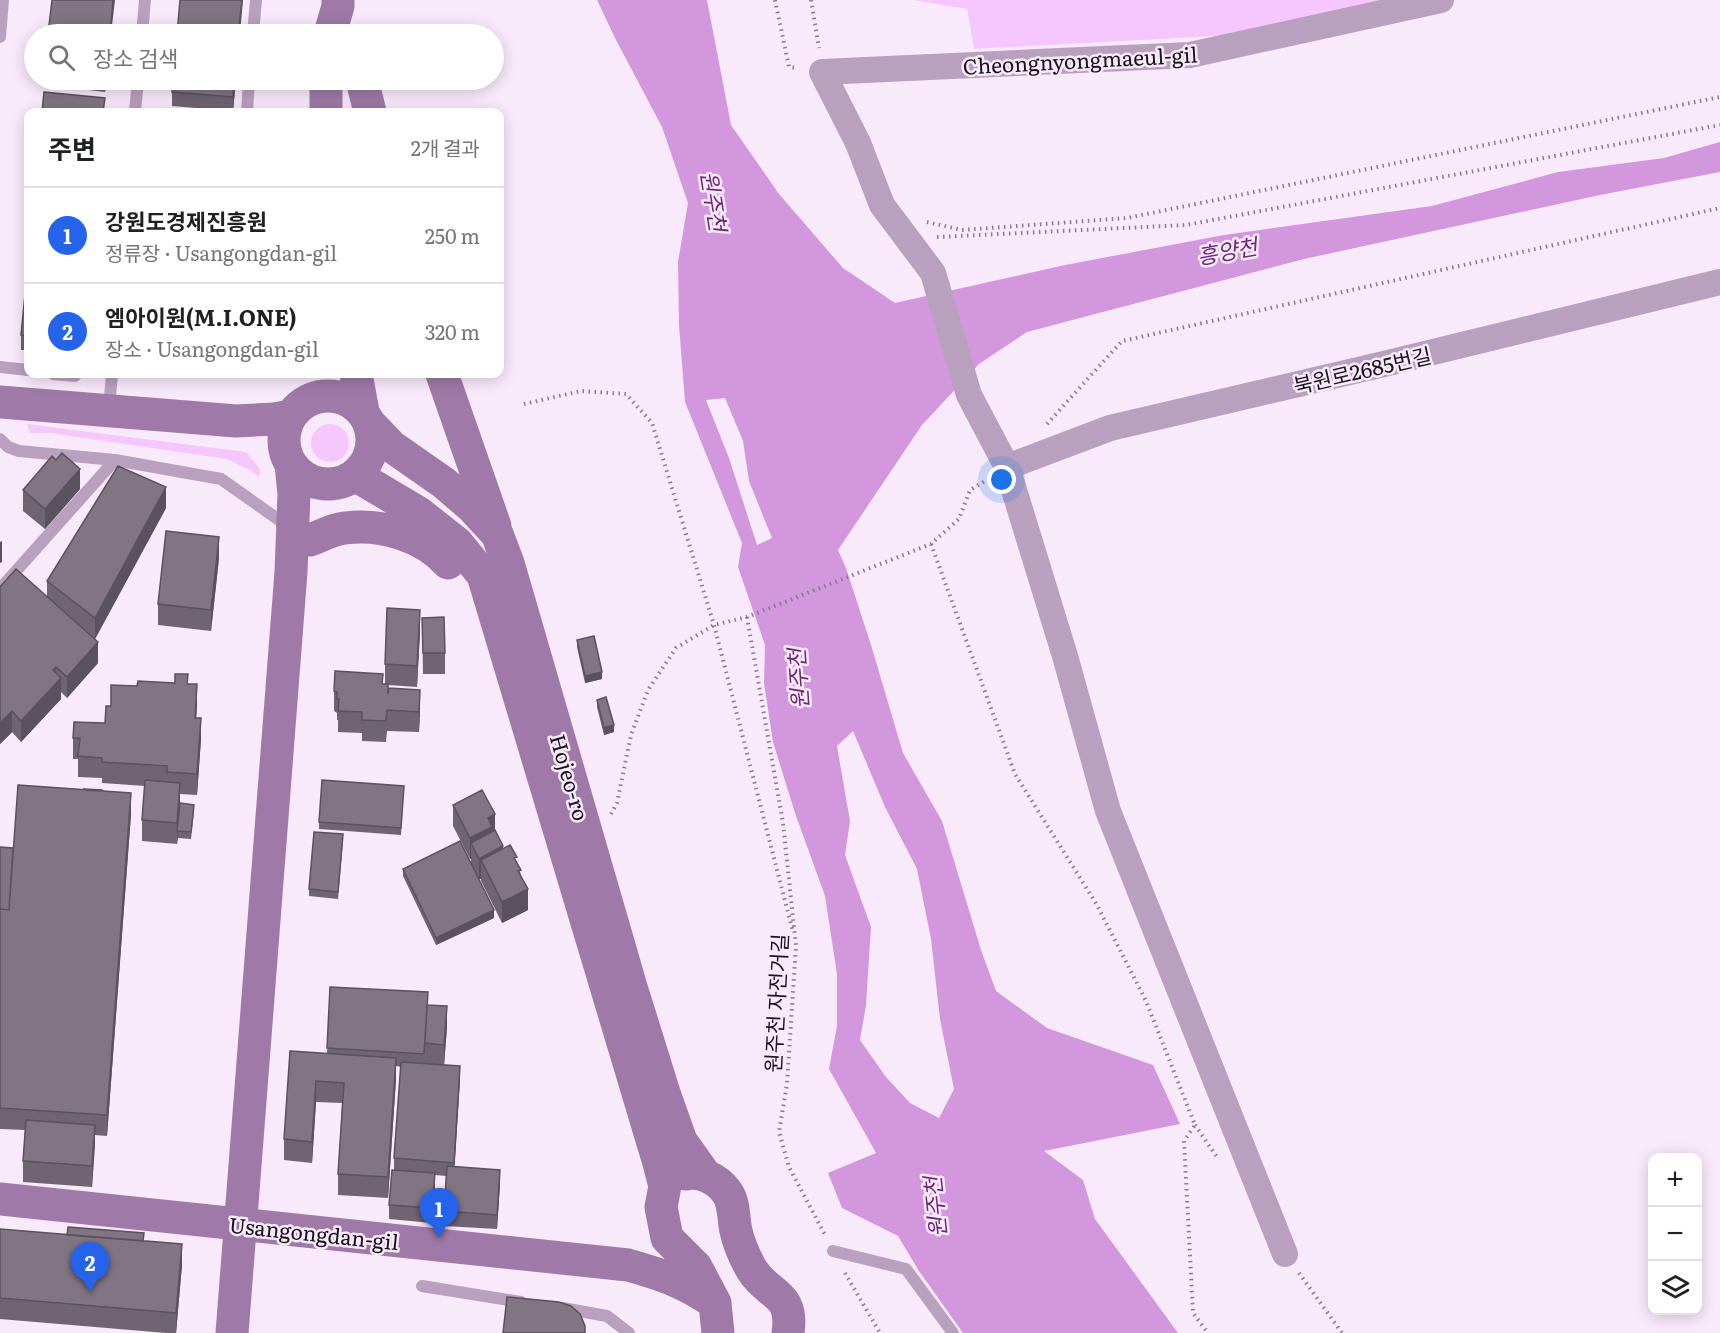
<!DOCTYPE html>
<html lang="ko">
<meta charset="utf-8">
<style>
body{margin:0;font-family:Literata,"Noto Sans KR",serif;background:#f6f6f6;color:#202124}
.controls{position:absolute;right:18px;bottom:18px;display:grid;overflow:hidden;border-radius:12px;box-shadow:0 3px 15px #0003}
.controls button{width:54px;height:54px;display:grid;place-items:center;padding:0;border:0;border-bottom:2px solid #e0e0e0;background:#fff;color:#202124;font:30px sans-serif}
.you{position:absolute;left:1002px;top:480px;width:21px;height:21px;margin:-15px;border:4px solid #fff;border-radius:50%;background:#1a73e8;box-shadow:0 0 0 9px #1a73e833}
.badge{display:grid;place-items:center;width:39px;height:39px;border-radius:50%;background:#2563eb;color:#fff;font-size:20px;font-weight:700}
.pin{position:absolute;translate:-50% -50px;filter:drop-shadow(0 2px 3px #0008)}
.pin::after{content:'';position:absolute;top:32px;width:21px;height:18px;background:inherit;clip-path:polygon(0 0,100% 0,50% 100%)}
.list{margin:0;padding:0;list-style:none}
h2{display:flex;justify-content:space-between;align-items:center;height:78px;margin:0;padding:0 24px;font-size:26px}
h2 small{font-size:20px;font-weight:400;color:#757577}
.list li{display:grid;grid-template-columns:39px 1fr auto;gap:18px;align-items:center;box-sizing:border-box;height:96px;padding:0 24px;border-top:2px solid #e0e0e0}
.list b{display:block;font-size:22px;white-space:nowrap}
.list p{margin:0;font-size:20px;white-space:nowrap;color:#757577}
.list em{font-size:20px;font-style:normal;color:#757577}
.icon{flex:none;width:33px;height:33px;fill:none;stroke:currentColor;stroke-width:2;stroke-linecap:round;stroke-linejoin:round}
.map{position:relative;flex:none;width:1720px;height:1333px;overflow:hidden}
.search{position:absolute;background:#fff;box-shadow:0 3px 15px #0003;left:24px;top:24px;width:480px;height:66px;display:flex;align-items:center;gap:15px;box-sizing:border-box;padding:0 21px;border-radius:33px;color:#757577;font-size:22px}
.panel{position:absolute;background:#fff;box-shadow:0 3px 15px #0003;left:24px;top:108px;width:480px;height:270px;border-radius:12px}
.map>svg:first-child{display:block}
</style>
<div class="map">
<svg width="1720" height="1333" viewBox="0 0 1720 1333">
<rect width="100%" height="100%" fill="#f9eafb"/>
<path fill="#f5c7fe" d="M 913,0 L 1398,0 L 1250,34 L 974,49 L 967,9 Z
M311 443a19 19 0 1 1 38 0a19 19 0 1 1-38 0Z
M 27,424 L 246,452 L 260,469 L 259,477 L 250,470 L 227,459 L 50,433 L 30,433 Z"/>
<path fill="#d297dd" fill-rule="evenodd" d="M 597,0 L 707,0 L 731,125 L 779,194 L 843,268 L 895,303 L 1065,265 L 1224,235 L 1432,206 L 1558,172 L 1664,158 L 1720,142 L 1720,172 L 1600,195 L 1304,259 L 1027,332 L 979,364 L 922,425 L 838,550 L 846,568 L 871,645 L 903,753 L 942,821 L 981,950 L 996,991 L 1047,1028 L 1153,1065 L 1180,1124 L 1044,1151 L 1083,1180 L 1095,1219 L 1178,1333 L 963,1333 L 919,1271 L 898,1236 L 842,1208 L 828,1173 L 876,1153 L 829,1069 L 837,1026 L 837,974 L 825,896 L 795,813 L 773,742 L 764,683 L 765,645 L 738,567 L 742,543 L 685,402 L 679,325 L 678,262 L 688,203 L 662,127 L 615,38 ZM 725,398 L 743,441 L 749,481 L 772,538 L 757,545 L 729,458 L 706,400 ZM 853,731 L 885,807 L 917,869 L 931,939 L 940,1019 L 954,1089 L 939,1118 L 910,1103 L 886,1077 L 860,1040 L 866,1005 L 871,927 L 845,855 L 850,821 L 837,746 Z"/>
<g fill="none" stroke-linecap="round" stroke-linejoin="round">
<path stroke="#877d89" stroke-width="4" stroke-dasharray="1.5 4.5" stroke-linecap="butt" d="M 775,0 L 789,67 L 798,68
M 811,0 L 819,48
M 927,222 L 962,230 L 1127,218 L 1720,97
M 937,237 L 1186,225 L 1720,125
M 524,404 L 581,391 L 626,394 L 652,423 L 714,625 L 793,932
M 1047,424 L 1122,341 L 1720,208
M 931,544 L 1015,774 L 1097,905 L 1146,1001 L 1195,1125 L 1184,1141 L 1193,1313 L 1208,1333
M 747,617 L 783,823 L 796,946 L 787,1084 L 779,1132 L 789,1167 L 825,1235
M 611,814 L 617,803 L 631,735 L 648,690 L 676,648 L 714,625 L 747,617 L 931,544 L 959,519 L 970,490 L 985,481
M 1195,1125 L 1217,1157
M 845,1273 L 880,1333
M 1299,1273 L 1342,1333"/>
<path stroke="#baa0bf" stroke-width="12" d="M 142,34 L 145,0
M 253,34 L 256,0
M 0,37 L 3,0
M 135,112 L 138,80
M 247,112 L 249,80
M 0,367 L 28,370
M 53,374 L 75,376
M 109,408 L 112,374
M 0,439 L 8,447 L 19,451 L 115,460 L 221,479 L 289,527
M 0,589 L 115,460
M 833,1251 L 906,1269 L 953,1333
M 422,1286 L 521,1302
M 562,1308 L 607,1316 L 629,1333"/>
<path stroke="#baa0bf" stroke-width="26" d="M 1007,467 L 1110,428 L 1384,364 L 1720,282
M 1285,1254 L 1108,811 L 1065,656 L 1007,467 L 969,395 L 933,273 L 882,205 L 858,143 L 822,72 L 1190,55 L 1441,0"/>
<path stroke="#9f79a7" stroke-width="33" d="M 330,34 L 338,6 L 338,0
M 326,80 L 326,112
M 362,80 L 370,112
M 356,374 L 363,412
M 442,374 L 495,526
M284 440a44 44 0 1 1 88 0a44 44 0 1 1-88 0Z
M 0,402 L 236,421 L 274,419 L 291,416
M 370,424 L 391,446 L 444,483 L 472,507 L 497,534 L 508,563 L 631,987 L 664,1093 L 681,1141 L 706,1176
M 355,475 L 419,513 L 457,543 L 483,575 L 659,1163 L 665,1186 L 661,1207 L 667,1238 L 696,1267 L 715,1303 L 718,1333
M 310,540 C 321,536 333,529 345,528 C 381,523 424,536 448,563
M 686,1174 C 701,1171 717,1179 726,1191 C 735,1202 733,1218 736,1231 C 739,1244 745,1258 752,1270 C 769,1297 794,1292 788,1333
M 0,1199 L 628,1265 C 663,1275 685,1282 715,1303
M 232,1333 L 291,572 L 294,494 L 291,464"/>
</g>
<path fill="#6f6571" d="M 45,80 L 107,80 L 105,92 L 45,85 Z
M 236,80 L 233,111 L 172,106 L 172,92 Z
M 28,264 L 28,350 L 21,350 L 21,335 Z
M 56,460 L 80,489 L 45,529 L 23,511 L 23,490 Z
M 166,508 L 95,639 L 98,663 L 67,698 L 61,692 L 61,699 L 21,742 L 12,732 L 0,744 L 47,596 L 47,581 Z
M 219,558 L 211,631 L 158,625 L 158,604 Z
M 422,618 L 445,653 L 445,674 L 423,674 Z
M 420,631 L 417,687 L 388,685 L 388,692 L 420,711 L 419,732 L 387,731 L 386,742 L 362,741 L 362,733 L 338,732 L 338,720 L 337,720 L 337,713 L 334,711 L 334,691 L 385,684 L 385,664 Z
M 577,640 L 602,679 L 585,683 L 577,647 Z
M 188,684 L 197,705 L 196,718 L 201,739 L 197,795 L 180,794 L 180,803 L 194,812 L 191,839 L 178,838 L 177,844 L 142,841 L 142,820 L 145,786 L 102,783 L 102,778 L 78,777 L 78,759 L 73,759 L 73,738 L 105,723 L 111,706 L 137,686 Z
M 597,700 L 614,732 L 604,735 L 597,707 Z
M 404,786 L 401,835 L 319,829 L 319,822 Z
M 102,791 L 131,814 L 107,1136 L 95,1135 L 92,1187 L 23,1182 L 23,1161 L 25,1130 L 0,1129 L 0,847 L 13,848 Z
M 453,805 L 495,830 L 503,849 L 517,862 L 521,875 L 528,910 L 502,923 L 481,881 L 481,879 L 479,879 L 494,918 L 436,945 L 403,876 L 403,869 L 471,863 L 471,859 L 470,859 L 453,826 Z
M 343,841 L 338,899 L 309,896 L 309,889 Z
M 330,987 L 428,1005 L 447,1027 L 444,1065 L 460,1080 L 454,1167 L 500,1184 L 497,1229 L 444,1226 L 446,1176 L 435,1175 L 435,1188 L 432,1223 L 389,1219 L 389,1205 L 394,1170 L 394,1158 L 401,1067 L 396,1066 L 396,1079 L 388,1198 L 338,1195 L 338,1174 L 342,1103 L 316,1102 L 312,1163 L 284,1160 L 284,1139 L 327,1054 Z
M 0,1229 L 144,1241 L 182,1265 L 176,1333 L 166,1333 L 0,1319 Z"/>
<path fill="#5a525c" d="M 113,0 L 115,0 L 111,34 L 110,34 Z
M 242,0 L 243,0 L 240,34 L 238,34 Z
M 234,80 L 236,80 L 233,111 L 233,97 Z
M 80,469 L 80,489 L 45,529 L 45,509 Z
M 166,487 L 166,508 L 95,639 L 95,618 Z
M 219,537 L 219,558 L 211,631 L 211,610 Z
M 2,541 L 2,562 L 0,563 L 0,542 Z
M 420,610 L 420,631 L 417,687 L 417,666 Z
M 98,642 L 98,663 L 67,698 L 67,677 Z
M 56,667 L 56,683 L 61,678 L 61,699 L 21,742 L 21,721 Z
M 602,672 L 602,679 L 585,683 L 585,676 Z
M 197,684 L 197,705 L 195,739 L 195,718 Z
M 420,690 L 420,711 L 419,732 L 419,712 Z
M 12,711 L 12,732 L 0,744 L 0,723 Z
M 201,718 L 201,739 L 197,795 L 197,774 Z
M 614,725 L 614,732 L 604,735 L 604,728 Z
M 180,783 L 180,804 L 177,844 L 177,823 Z
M 131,793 L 131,814 L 107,1136 L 107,1115 Z
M 495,814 L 495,835 L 471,843 L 471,859 L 470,859 L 470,838 L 488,818 Z
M 503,846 L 503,867 L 481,860 L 481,879 L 479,879 L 479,859 Z
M 528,889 L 528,910 L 502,923 L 502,902 Z
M 494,910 L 494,918 L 436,945 L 436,938 Z
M 447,1006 L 447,1027 L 444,1066 L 444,1045 Z
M 396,1058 L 396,1079 L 388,1198 L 388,1177 Z
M 460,1066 L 460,1080 L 454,1177 L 454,1163 Z
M 316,1081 L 316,1102 L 312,1163 L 312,1142 Z
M 95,1125 L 95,1146 L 92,1187 L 92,1166 Z
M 500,1170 L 500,1184 L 497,1229 L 497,1215 Z
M 435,1173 L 435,1188 L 432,1223 L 432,1208 Z
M 182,1244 L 182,1265 L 176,1333 L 176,1313 Z"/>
<path fill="#817583" stroke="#5a525c" stroke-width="1.5" d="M 52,0 L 113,0 L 110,34 L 48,34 Z
M 180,0 L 242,0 L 238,34 L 177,34 Z
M 173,80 L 234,80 L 233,97 L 172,92 Z
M 44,92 L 105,98 L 103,112 L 42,112 Z
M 28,264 L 28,336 L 21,335 Z
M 62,453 L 80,469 L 45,509 L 23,490 L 52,456 L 56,460 Z
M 118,466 L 166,487 L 95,618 L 47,581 Z
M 166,531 L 219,537 L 211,610 L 158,604 Z
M 16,569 L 98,642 L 67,677 L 56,667 L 53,670 L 61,678 L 21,721 L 12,711 L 0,723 L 0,587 Z
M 387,608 L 420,610 L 417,666 L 385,664 Z
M 444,617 L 445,653 L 423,653 L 422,618 Z
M 594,636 L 602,672 L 585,676 L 577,640 Z
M 335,671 L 383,674 L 382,684 L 388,684 L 388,694 L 389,688 L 420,690 L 419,712 L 387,710 L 386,721 L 362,720 L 362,712 L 338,711 L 339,699 L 337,699 L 337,692 L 334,691 Z
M 175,674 L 188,674 L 187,684 L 197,684 L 195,718 L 201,718 L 197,774 L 167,772 L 167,766 L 102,762 L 102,758 L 78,756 L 80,738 L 73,738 L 74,722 L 105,723 L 106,706 L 111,706 L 111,685 L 137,686 L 138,681 L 175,683 Z
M 606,697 L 614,725 L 604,728 L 597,700 Z
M 145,780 L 180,783 L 177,823 L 142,820 Z
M 322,780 L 404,786 L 401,828 L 319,822 Z
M 18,785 L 131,793 L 107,1115 L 0,1108 L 0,909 L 9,910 Z
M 84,789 L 102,790 L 102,791 L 84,790 Z
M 482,790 L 495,814 L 488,818 L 492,827 L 470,838 L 453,805 Z
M 180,803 L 194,805 L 191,832 L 177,831 Z
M 495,830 L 503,846 L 479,859 L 471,843 Z
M 314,832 L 343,834 L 338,892 L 309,889 Z
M 460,841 L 494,910 L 436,938 L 403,869 Z
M 510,845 L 517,857 L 514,858 L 521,870 L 518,871 L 528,889 L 502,902 L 481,860 Z
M 0,847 L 13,848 L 9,910 L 0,909 Z
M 330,987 L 428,992 L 424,1054 L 327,1048 Z
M 427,1005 L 447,1006 L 444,1045 L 425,1043 Z
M 290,1051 L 396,1058 L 388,1177 L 338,1174 L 344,1083 L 316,1081 L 312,1142 L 284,1139 Z
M 401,1062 L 460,1066 L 454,1163 L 394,1158 Z
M 26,1120 L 95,1125 L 92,1166 L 23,1161 Z
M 447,1166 L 500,1170 L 497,1215 L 444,1211 Z
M 392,1170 L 435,1173 L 432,1208 L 389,1205 Z
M 68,1227 L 144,1233 L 143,1241 L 67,1235 Z
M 0,1229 L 182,1244 L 176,1313 L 0,1298 Z
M 507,1297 L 559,1302 L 571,1306 L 580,1314 L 585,1326 L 585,1333 L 503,1333 Z"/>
<g text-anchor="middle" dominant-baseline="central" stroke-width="5" stroke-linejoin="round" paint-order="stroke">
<g font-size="21" fill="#19141a" stroke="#f9eafb">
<text transform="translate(1080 59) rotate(-3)">Cheongnyongmaeul-gil</text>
<text transform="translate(1362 369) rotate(-13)">북원로2685번길</text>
<text transform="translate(571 777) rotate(74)">Hojeo-ro</text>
<text transform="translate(775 1003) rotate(-87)">원주천 자전거길</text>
<text transform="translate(314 1232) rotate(6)">Usangongdan-gil</text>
</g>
<g font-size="22" font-style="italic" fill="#6d277a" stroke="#f9eafb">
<text transform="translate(715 201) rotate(81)">원주천</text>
<text transform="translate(1227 250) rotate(-10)">흥양천</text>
<text transform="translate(797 679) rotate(-94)">원주천</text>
<text transform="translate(934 1207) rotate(-96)">원주천</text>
</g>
</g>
</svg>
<div class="controls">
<button>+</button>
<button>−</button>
<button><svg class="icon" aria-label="layers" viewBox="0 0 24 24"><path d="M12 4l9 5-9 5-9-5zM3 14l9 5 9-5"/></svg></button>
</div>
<div class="you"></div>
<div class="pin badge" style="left:439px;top:1238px">1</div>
<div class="pin badge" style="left:90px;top:1292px">2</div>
<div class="search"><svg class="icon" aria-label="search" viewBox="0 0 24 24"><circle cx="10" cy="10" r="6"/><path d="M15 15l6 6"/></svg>장소 검색</div>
<section class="panel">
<h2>주변<small>2개 결과</small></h2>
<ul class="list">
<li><span class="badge">1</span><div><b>강원도경제진흥원</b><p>정류장 · Usangongdan-gil</p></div><em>250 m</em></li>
<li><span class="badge">2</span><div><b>엠아이원(M.I.ONE)</b><p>장소 · Usangongdan-gil</p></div><em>320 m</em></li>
</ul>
</section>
</div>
